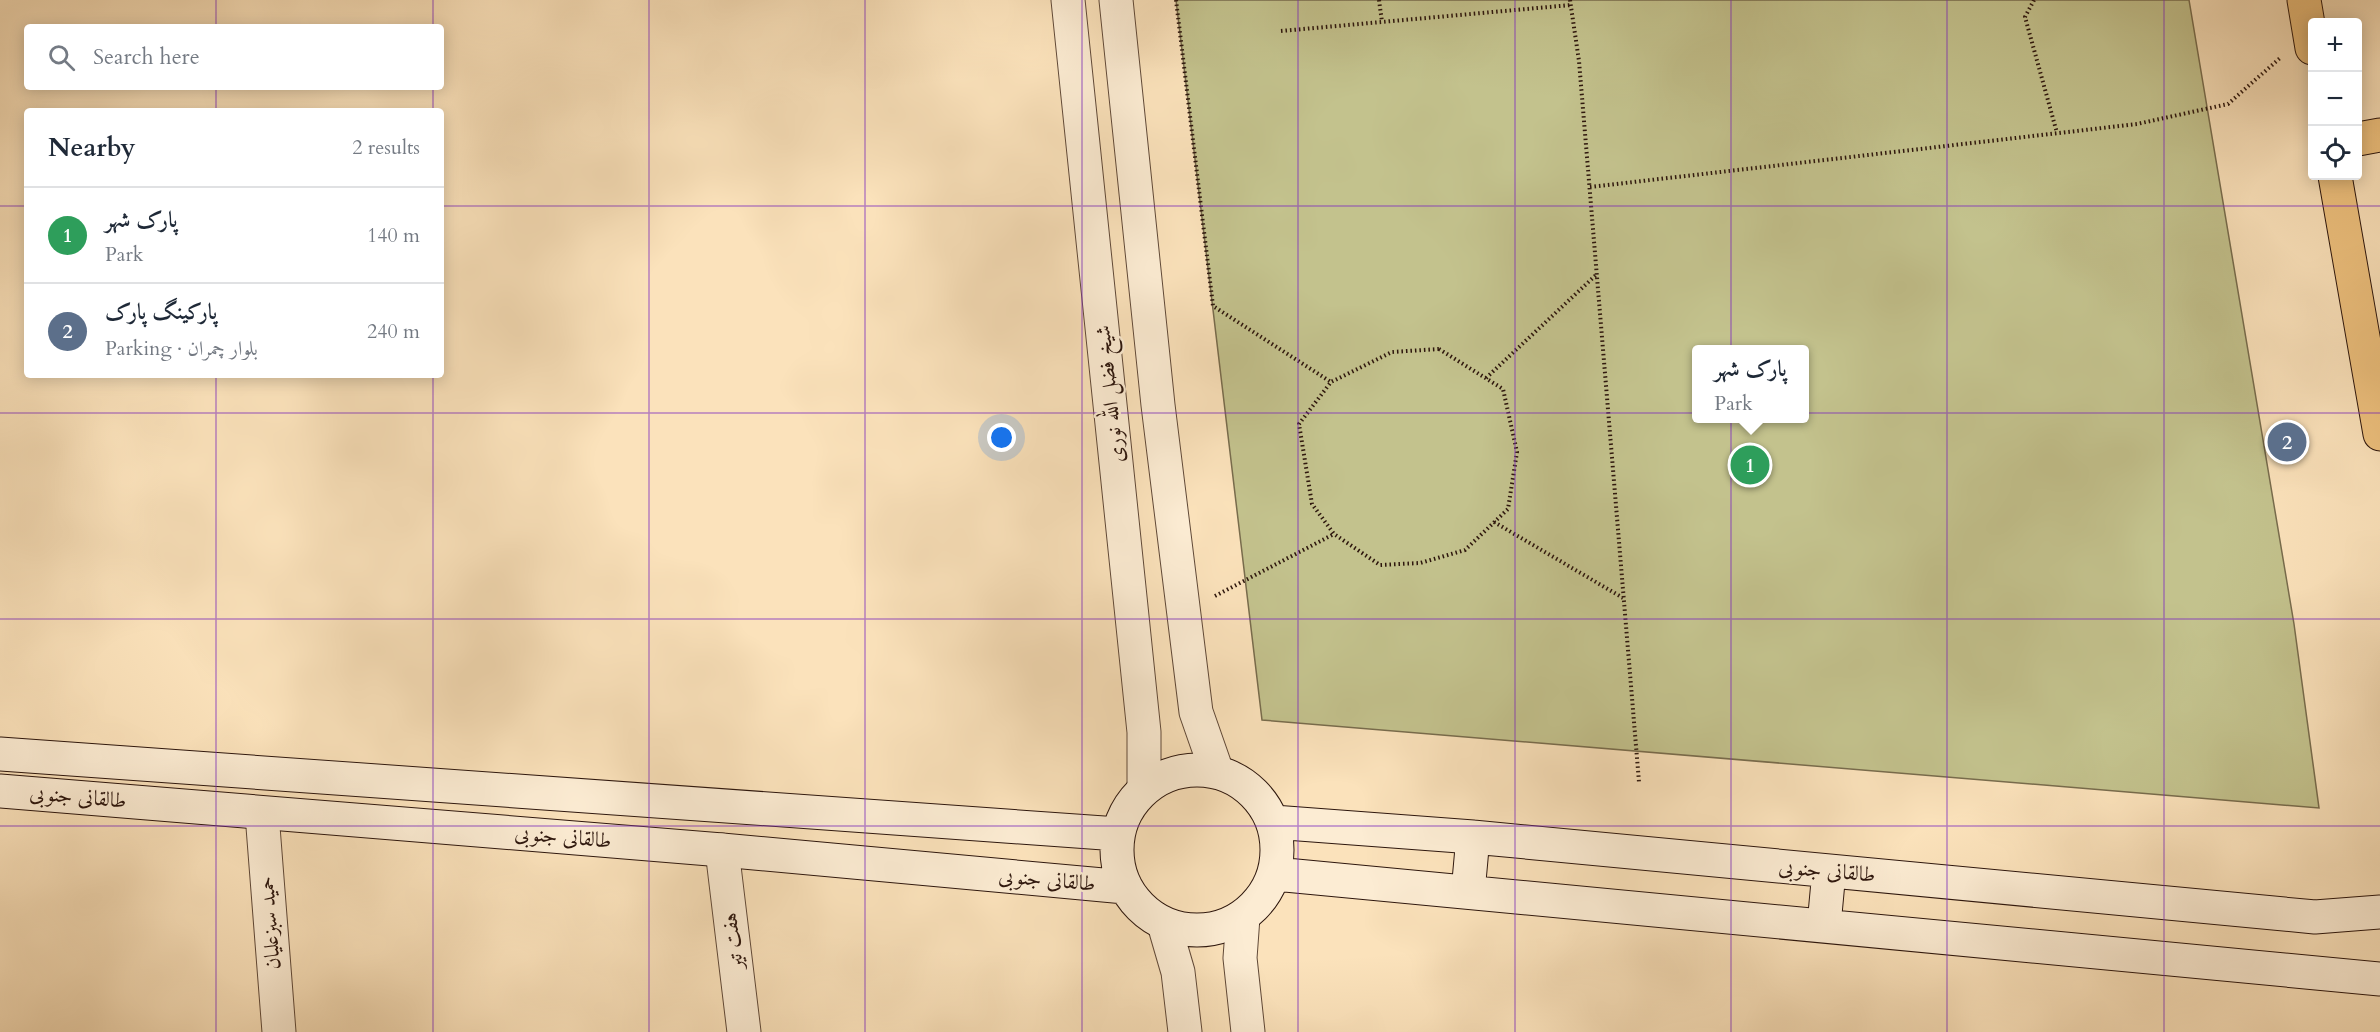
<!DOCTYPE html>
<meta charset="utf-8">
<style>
body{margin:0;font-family:Cardo,Amiri,serif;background:#f6f6f7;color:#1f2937}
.controls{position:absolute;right:18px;top:18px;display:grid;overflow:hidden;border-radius:6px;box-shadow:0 3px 15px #0003}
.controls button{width:54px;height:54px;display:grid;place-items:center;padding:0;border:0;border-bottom:2px solid #e0e1e3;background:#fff;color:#1f2937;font:30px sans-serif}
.you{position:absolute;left:1002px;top:438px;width:21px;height:21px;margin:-15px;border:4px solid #fff;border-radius:50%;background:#1a73e8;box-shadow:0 0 0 9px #1a73e833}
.badge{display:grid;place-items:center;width:39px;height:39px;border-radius:50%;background:#7c3aed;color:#fff;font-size:20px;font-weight:700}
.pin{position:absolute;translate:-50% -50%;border:3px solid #fff;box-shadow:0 2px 6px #0006}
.popup{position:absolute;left:1692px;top:345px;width:117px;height:78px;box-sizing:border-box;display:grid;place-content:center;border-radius:6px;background:#fff;filter:drop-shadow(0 2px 4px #0005);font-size:20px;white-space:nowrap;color:#747a83}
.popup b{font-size:22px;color:#1f2937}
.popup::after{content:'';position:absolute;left:50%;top:100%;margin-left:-12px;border:12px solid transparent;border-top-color:#fff}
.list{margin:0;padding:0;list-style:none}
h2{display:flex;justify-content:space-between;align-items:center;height:78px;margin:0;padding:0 24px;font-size:26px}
h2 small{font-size:20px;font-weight:400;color:#747a83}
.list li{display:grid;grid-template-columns:39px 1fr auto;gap:18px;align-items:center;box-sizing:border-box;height:96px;padding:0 24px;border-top:2px solid #e0e1e3}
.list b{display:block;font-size:22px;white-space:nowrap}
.list p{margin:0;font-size:20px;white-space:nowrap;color:#747a83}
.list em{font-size:20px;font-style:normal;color:#747a83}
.icon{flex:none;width:33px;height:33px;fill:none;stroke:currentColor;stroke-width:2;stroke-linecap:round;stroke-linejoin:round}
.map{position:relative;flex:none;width:2380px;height:1032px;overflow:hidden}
.search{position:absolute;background:#fff;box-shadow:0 3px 15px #0003;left:24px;top:24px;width:420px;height:66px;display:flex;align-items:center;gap:15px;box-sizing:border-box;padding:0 21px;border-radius:6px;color:#747a83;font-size:22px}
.panel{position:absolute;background:#fff;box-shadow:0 3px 15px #0003;left:24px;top:108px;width:420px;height:270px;border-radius:6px}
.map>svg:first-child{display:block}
</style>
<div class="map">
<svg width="2380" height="1032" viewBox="0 0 2380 1032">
<rect width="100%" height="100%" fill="#fbe2bb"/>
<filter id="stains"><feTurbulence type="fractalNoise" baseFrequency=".00333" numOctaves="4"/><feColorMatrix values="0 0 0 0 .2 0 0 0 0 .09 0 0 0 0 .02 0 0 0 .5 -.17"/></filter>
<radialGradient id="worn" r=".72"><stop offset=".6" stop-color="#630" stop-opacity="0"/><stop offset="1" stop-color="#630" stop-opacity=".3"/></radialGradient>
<path fill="#c3c28d" stroke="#786c4d" stroke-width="1.5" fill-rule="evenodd" d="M 1176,0 L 2189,0 L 2294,624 L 2319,808 L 1262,720 ZM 1696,350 L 1804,350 L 1804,418 L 1696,418 Z"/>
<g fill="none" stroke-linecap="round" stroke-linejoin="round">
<g stroke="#604938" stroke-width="35">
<path id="minor" d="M 262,814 L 279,1032
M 722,850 L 744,1032"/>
</g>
<g stroke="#604938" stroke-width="35">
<path id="tertiary" d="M 1068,0 L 1144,732 L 1144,789
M 1116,0 L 1158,405 L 1196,712 L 1217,772
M 1243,917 L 1240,958 L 1248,1032
M 1164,924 L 1178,972 L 1185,1032"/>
</g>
<g stroke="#2d160d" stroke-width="35">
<path id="secondary" d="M 0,754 L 1118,834
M1117 850a80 80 0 1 1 160 0a80 80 0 1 1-160 0Z
M 0,791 L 722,850 L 1125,887
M 1273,822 L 1473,837 L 2315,917 L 2380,912
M 1275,874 L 2380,979
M 1468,892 L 1473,837
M 1824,925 L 1829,871"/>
</g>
<g stroke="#2d160d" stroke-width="35">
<path id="primary" d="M 2304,0 L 2312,48
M 2358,139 L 2380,135
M 2335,176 L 2380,434"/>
</g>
<path stroke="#2d160d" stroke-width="4" stroke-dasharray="1.5 3" stroke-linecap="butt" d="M 1176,0 L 1213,306 L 1331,382
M 1379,0 L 1382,22
M 1570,0 L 1579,61 L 1639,782
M 2034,0 L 2025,17 L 2057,133
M 1281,31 L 1571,5
M 1590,187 L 2137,124 L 2228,104 L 2280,58
M 1439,349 L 1503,389 L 1517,452 L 1508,509 L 1465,550 L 1420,563 L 1380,565 L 1334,534 L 1312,504 L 1299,424 L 1331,382 L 1392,352 Z
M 1486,378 L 1597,274
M 1494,522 L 1623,598
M 1215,596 L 1334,534"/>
<use href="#minor" stroke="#fcecd3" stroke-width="33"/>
<use href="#tertiary" stroke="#fcecd3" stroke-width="33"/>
<use href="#secondary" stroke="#fcecd3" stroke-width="33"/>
<use href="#primary" stroke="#eec17e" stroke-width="33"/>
</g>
<path fill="none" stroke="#7b2cbf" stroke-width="1.5" stroke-opacity="0.55" d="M 216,0 L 216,27M 433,0 L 433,27M 649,0 L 649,1032M 865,0 L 865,1032M 1082,0 L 1082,1032M 1298,0 L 1298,1032M 1515,0 L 1515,1032M 1731,0 L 1731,1032M 1947,0 L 1947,1032M 2164,0 L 2164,1032M 216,87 L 216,111M 433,87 L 433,111M 0,206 L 27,206M 441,206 L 2380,206M 216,375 L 216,1032M 433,375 L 433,1032M 0,413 L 2380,413M 0,619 L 2380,619M 0,826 L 2380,826"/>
<g text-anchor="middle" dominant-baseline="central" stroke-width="4.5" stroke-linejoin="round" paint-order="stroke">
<g font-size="21" fill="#2d160d" stroke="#fcecd3">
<text transform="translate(1110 394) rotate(-96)">شیخ فضل الله نوری</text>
<text transform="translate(78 797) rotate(5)">طالقانی جنوبی</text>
<text transform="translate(563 837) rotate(5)">طالقانی جنوبی</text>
<text transform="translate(1827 871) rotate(5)">طالقانی جنوبی</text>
<text transform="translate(1047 880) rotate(5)">طالقانی جنوبی</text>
<text transform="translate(270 923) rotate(-94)">حمید سبزعلیان</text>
<text transform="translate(733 941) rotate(-97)">هفت تیر</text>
</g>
</g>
<rect width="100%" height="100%" filter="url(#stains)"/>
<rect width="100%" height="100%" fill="url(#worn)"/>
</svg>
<div class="controls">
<button>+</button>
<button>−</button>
<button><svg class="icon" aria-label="locate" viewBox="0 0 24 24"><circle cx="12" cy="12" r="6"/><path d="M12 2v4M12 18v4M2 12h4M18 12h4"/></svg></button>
</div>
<div class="you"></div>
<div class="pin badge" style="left:1750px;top:465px;background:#2e9e5b">1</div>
<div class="popup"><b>پارک شهر</b>Park</div>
<div class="pin badge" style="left:2287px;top:442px;background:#5c6f8a">2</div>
<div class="search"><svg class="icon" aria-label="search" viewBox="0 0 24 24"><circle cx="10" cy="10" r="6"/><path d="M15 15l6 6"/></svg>Search here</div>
<section class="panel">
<h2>Nearby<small>2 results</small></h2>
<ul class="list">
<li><span class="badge" style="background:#2e9e5b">1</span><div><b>پارک شهر</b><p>Park</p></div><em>140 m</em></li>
<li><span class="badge" style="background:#5c6f8a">2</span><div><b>پارکینگ پارک</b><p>Parking · بلوار چمران</p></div><em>240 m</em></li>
</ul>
</section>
</div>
